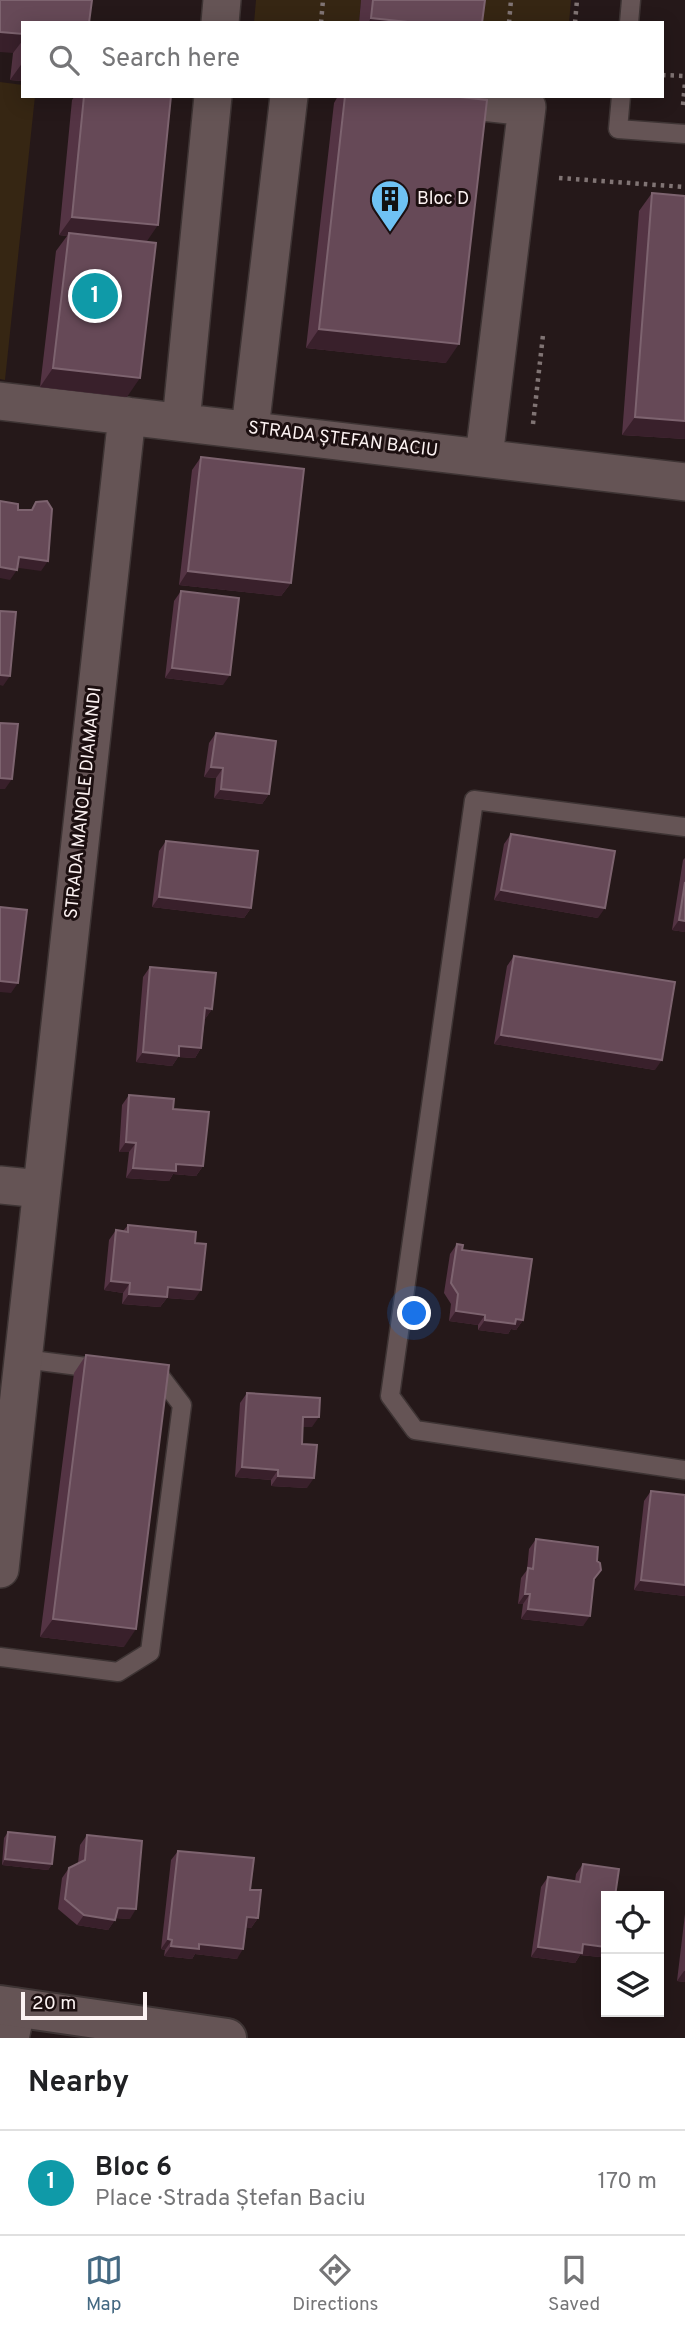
<!DOCTYPE html>
<meta charset="utf-8">
<style>
body{margin:0;font-family:Overpass,sans-serif;background:#f6f6f6;color:#202124}
.controls{position:absolute;right:21px;bottom:21px;display:grid;overflow:hidden;border-radius:0px;box-shadow:0 4px 18px #0003}
.controls button{width:63px;height:63px;display:grid;place-items:center;padding:0;border:0;border-bottom:2px solid #e0e0e0;background:#fff;color:#202124;font:35px sans-serif}
.scale{position:absolute;left:21px;bottom:18px;width:126px;box-sizing:border-box;padding-left:7px;border:4px solid #fcf2f2;border-top:0;font-size:19px;line-height:24px;white-space:nowrap;color:#fcf2f2;-webkit-text-stroke:5px #1c0f10;paint-order:stroke}
.you{position:absolute;left:415px;top:1314px;width:24px;height:24px;margin:-18px;border:5px solid #fff;border-radius:50%;background:#1a73e8;box-shadow:0 0 0 10px #1a73e833}
.badge{display:grid;place-items:center;width:46px;height:46px;border-radius:50%;background:#446982;color:#fff;font-size:23px;font-weight:700}
.pin{position:absolute;translate:-50% -50%;border:4px solid #fff;box-shadow:0 2px 7px #0006}
.list{margin:0;padding:0;list-style:none}
h2{display:flex;justify-content:space-between;align-items:center;height:91px;margin:0;padding:0 28px;font-size:30px}
h2 small{font-size:23px;font-weight:400;color:#757577}
.list li{display:grid;grid-template-columns:46px 1fr auto;gap:21px;align-items:center;box-sizing:border-box;height:105px;padding:0 28px;border-top:2px solid #e0e0e0}
.list b{display:block;font-size:26px;white-space:nowrap}
.list p{margin:0;font-size:23px;white-space:nowrap;color:#757577}
.list em{font-size:23px;font-style:normal;color:#757577}
.icon{flex:none;width:38px;height:38px;fill:none;stroke:currentColor;stroke-width:2;stroke-linecap:round;stroke-linejoin:round}
.map{position:relative;flex:none;width:685px;height:2038px;overflow:hidden}
.search{position:absolute;background:#fff;box-shadow:0 4px 18px #0003;left:21px;right:21px;top:21px;height:77px;display:flex;align-items:center;gap:18px;box-sizing:border-box;padding:0 24px;border-radius:0px;color:#757577;font-size:26px}
.sheet{height:196px;background:#fff}
nav{display:flex;justify-content:space-around;align-items:center;box-sizing:border-box;height:98px;border-top:2px solid #e0e0e0;background:#fff;font-size:19px;color:#757577}
nav a{display:grid;justify-items:center;gap:4px}
nav .on{color:#446982}
.map>svg:first-child{display:block}
</style>
<div class="map">
<svg width="685" height="2038" viewBox="0 0 685 2038">
<rect width="100%" height="100%" fill="#251819"/>
<path fill="#362613" d="M 256,0 L 361,0 L 359,23 L 254,23 Z
M 474,0 L 571,0 L 569,23 L 472,23 Z
M 0,82 L 23,85 L 23,96 L 35,96 L 5,380 L 0,379 Z"/>
<g fill="none" stroke-linecap="round" stroke-linejoin="round">
<g stroke="#3e3434" stroke-width="21">
<path id="service" d="M 629,23 L 631,0
M 621,96 L 618,129 L 685,134
M 685,827 L 474,800 L 390,1396 L 415,1430 L 685,1470
M 24,1359 L 102,1369
M 0,1657 L 118,1672 L 150,1652 L 182,1405 L 160,1376 L 150,1375"/>
</g>
<g stroke="#3e3434" stroke-width="40">
<path id="minor" d="M 220,23 L 222,0
M 428,96 L 527,107 L 484,457
M 0,401 L 685,482
M 181,422 L 213,96
M 250,429 L 289,96
M 0,1185 L 41,1189
M 0,1569 L 127,416
M 10,2038 L 17,2007"/>
</g>
<g stroke="#3e3434" stroke-width="42">
<path id="tertiary" d="M 0,2005 L 227,2038"/>
</g>
<path stroke="#807474" stroke-width="4.5" stroke-dasharray="3.5 5" stroke-linecap="butt" d="M 321,23 L 323,0
M 509,23 L 511,0
M 575,23 L 577,0
M 662,75 L 685,76
M 683,105 L 685,82
M 559,178 L 685,187
M 533,424 L 543,335"/>
<use href="#service" stroke="#655455" stroke-width="18"/>
<use href="#minor" stroke="#655455" stroke-width="37"/>
<use href="#tertiary" stroke="#655455" stroke-width="38"/>
</g>
<path fill="#543444" d="M 361,0 L 485,0 L 482,23 L 359,23 Z
M 23,23 L 23,81 L 10,80 L 13,53 Z
M 75,96 L 171,96 L 146,242 L 127,397 L 40,387 L 56,251 L 67,236 L 59,235 L 72,100 Z
M 338,96 L 451,96 L 446,363 L 306,348 L 334,103 Z
M 652,193 L 685,196 L 685,439 L 622,435 L 639,211 Z
M 201,457 L 291,583 L 281,596 L 179,585 L 192,470 Z
M 181,591 L 223,685 L 165,678 L 174,601 Z
M 216,733 L 269,794 L 262,804 L 214,798 L 216,778 L 204,777 L 209,743 Z
M 511,834 L 598,918 L 494,900 L 504,844 Z
M 166,841 L 251,908 L 244,918 L 152,907 L 159,851 Z
M 685,858 L 685,932 L 672,930 L 683,860 Z
M 514,956 L 655,1070 L 494,1044 L 507,966 Z
M 150,967 L 212,1009 L 205,1019 L 201,1048 L 195,1058 L 178,1057 L 172,1066 L 136,1062 L 143,977 Z
M 129,1095 L 173,1109 L 203,1166 L 196,1176 L 173,1174 L 169,1181 L 126,1178 L 129,1152 L 119,1152 L 122,1105 Z
M 128,1225 L 195,1243 L 194,1300 L 167,1298 L 160,1307 L 122,1304 L 123,1293 L 104,1290 L 109,1240 L 116,1230 L 123,1231 Z
M 457,1244 L 523,1320 L 516,1330 L 511,1329 L 508,1334 L 478,1330 L 478,1325 L 449,1321 L 451,1304 L 444,1293 L 450,1254 Z
M 86,1355 L 124,1647 L 40,1637 L 74,1373 Z
M 247,1393 L 312,1427 L 302,1427 L 302,1444 L 307,1488 L 271,1486 L 271,1480 L 235,1477 L 240,1403 Z
M 651,1491 L 685,1495 L 685,1596 L 634,1590 L 644,1501 Z
M 536,1539 L 594,1579 L 583,1626 L 521,1619 L 523,1604 L 518,1604 L 521,1578 L 527,1570 L 529,1549 Z
M 8,1832 L 52,1864 L 48,1870 L 2,1865 L 4,1838 Z
M 87,1835 L 130,1919 L 116,1918 L 108,1930 L 77,1925 L 58,1909 L 62,1878 L 69,1868 L 78,1863 L 80,1845 Z
M 178,1851 L 250,1890 L 258,1918 L 251,1928 L 246,1927 L 237,1959 L 195,1954 L 192,1959 L 164,1956 L 165,1950 L 161,1949 L 171,1860 Z
M 583,1864 L 606,1896 L 606,1949 L 600,1957 L 580,1955 L 575,1963 L 531,1957 L 541,1887 L 548,1877 L 575,1881 L 576,1874 Z
M 685,1914 L 685,1982 L 677,1981 Z"/>
<path fill="#39202b" d="M 371,18 L 417,23 L 368,23 Z
M 0,32 L 23,34 L 23,40 L 13,53 L 0,52 Z
M 23,62 L 23,81 L 10,80 Z
M 72,217 L 158,225 L 145,244 L 69,233 L 67,236 L 59,235 Z
M 319,329 L 459,344 L 446,363 L 306,348 Z
M 53,368 L 140,378 L 127,397 L 40,387 Z
M 635,417 L 685,421 L 685,439 L 622,435 Z
M 19,557 L 48,561 L 41,571 L 12,567 Z
M 0,567 L 17,570 L 10,580 L 0,578 Z
M 188,571 L 291,583 L 281,596 L 179,585 Z
M 172,668 L 230,675 L 223,685 L 165,678 Z
M 0,675 L 10,676 L 3,686 L 0,685 Z
M 211,767 L 223,768 L 216,778 L 204,777 Z
M 0,778 L 12,779 L 5,789 L 0,789 Z
M 221,789 L 269,794 L 262,804 L 214,798 Z
M 501,890 L 605,908 L 598,918 L 494,900 Z
M 159,897 L 251,908 L 244,918 L 152,907 Z
M 679,920 L 685,921 L 685,932 L 672,930 Z
M 0,981 L 18,983 L 11,993 L 0,992 Z
M 205,1008 L 212,1009 L 205,1019 Z
M 501,1035 L 662,1060 L 655,1070 L 494,1044 Z
M 179,1046 L 201,1048 L 195,1058 L 178,1057 L 172,1066 L 136,1062 L 143,1052 Z
M 126,1142 L 136,1143 L 129,1152 L 119,1152 Z
M 176,1164 L 203,1166 L 196,1176 L 173,1174 L 169,1181 L 126,1178 L 133,1168 Z
M 111,1281 L 130,1283 L 123,1293 L 104,1290 Z
M 168,1287 L 201,1290 L 194,1300 L 167,1298 L 160,1307 L 122,1304 L 129,1294 Z
M 456,1311 L 485,1315 L 478,1325 L 449,1321 Z
M 516,1319 L 523,1320 L 516,1330 L 511,1329 L 508,1334 L 478,1330 L 485,1320 Z
M 303,1417 L 319,1417 L 312,1427 L 296,1427 Z
M 242,1467 L 278,1470 L 271,1480 L 235,1477 Z
M 278,1476 L 314,1478 L 307,1488 L 271,1486 Z
M 641,1580 L 685,1585 L 685,1596 L 634,1590 Z
M 525,1594 L 530,1594 L 523,1604 L 518,1604 Z
M 528,1609 L 590,1616 L 583,1626 L 521,1619 Z
M 53,1619 L 136,1629 L 124,1647 L 40,1637 Z
M 5,1859 L 52,1864 L 48,1870 L 2,1865 Z
M 118,1908 L 136,1909 L 130,1919 L 111,1918 Z
M 84,1915 L 115,1920 L 108,1930 L 77,1925 Z
M 247,1917 L 258,1918 L 251,1928 L 240,1927 Z
M 168,1939 L 172,1940 L 165,1950 L 161,1949 Z
M 199,1944 L 243,1949 L 237,1959 L 195,1954 L 192,1959 L 164,1956 L 171,1946 Z
M 583,1944 L 606,1947 L 606,1949 L 600,1957 L 580,1955 L 575,1963 L 531,1957 L 538,1947 Z
M 684,1971 L 685,1971 L 685,1982 L 677,1981 Z"/>
<path fill="#664957" stroke="#7d636f" stroke-width="2" d="M 0,0 L 92,0 L 89,23 L 23,23 L 23,34 L 0,32 Z
M 373,0 L 485,0 L 482,23 L 417,23 L 371,18 Z
M 84,96 L 171,96 L 158,225 L 72,217 Z
M 345,96 L 451,96 L 487,100 L 459,344 L 319,329 Z
M 652,193 L 685,196 L 685,421 L 635,417 Z
M 69,233 L 156,243 L 140,378 L 53,368 Z
M 201,457 L 304,469 L 291,583 L 188,571 Z
M 0,501 L 18,504 L 18,510 L 32,510 L 36,502 L 47,501 L 52,509 L 48,561 L 19,557 L 17,570 L 0,567 Z
M 181,591 L 239,598 L 230,675 L 172,668 Z
M 0,611 L 16,612 L 10,676 L 0,675 Z
M 0,723 L 18,724 L 12,779 L 0,778 Z
M 216,733 L 276,741 L 269,794 L 221,789 L 223,768 L 211,767 Z
M 511,834 L 615,851 L 605,908 L 501,890 Z
M 166,841 L 258,851 L 251,908 L 159,897 Z
M 685,882 L 685,921 L 679,920 Z
M 0,907 L 27,910 L 18,983 L 0,981 Z
M 514,956 L 675,982 L 662,1060 L 501,1035 Z
M 150,967 L 216,973 L 212,1009 L 205,1008 L 201,1048 L 179,1046 L 179,1056 L 143,1052 Z
M 129,1095 L 174,1099 L 173,1109 L 209,1112 L 203,1166 L 176,1164 L 176,1171 L 133,1168 L 136,1143 L 126,1142 Z
M 128,1225 L 196,1232 L 195,1243 L 206,1244 L 201,1290 L 168,1287 L 167,1297 L 129,1294 L 130,1283 L 111,1281 L 116,1230 L 128,1232 Z
M 457,1244 L 463,1245 L 462,1250 L 532,1259 L 523,1320 L 516,1319 L 515,1324 L 485,1320 L 485,1315 L 456,1311 L 458,1294 L 451,1283 Z
M 86,1355 L 169,1365 L 136,1629 L 53,1619 Z
M 247,1393 L 320,1398 L 319,1417 L 303,1417 L 302,1444 L 317,1445 L 314,1478 L 278,1476 L 278,1470 L 242,1467 Z
M 651,1491 L 685,1495 L 685,1585 L 641,1580 Z
M 536,1539 L 598,1547 L 597,1561 L 600,1563 L 601,1570 L 594,1579 L 590,1616 L 528,1609 L 530,1594 L 525,1594 L 528,1568 L 533,1569 Z
M 8,1832 L 55,1837 L 52,1864 L 5,1859 Z
M 87,1835 L 142,1841 L 136,1909 L 118,1908 L 115,1920 L 84,1915 L 65,1899 L 69,1868 L 85,1860 Z
M 178,1851 L 254,1858 L 250,1890 L 261,1890 L 258,1918 L 247,1917 L 243,1949 L 199,1944 L 199,1949 L 171,1946 L 172,1940 L 168,1939 Z
M 583,1864 L 619,1869 L 615,1896 L 606,1896 L 606,1947 L 583,1944 L 582,1953 L 538,1947 L 548,1877 L 580,1882 Z"/>
<defs>
<g id="building-pin" transform="scale(2.0125)"><path d="M0 17L-7.5 6A9.5 9.5 0 1 1 7.5 6Z" fill="#6fc2f4" stroke="#1c0f10"/><path d="M-4-6H4V6H1V3H-1V6H-4ZM-2.5-4.3h1.7v1.8h-1.7ZM.8-4.3h1.7v1.8H.8ZM-2.5-1h1.7V.8h-1.7ZM.8-1h1.7V.8H.8Z" fill="#111"/></g>
</defs>
<g fill-rule="evenodd">
<use href="#building-pin" x="390" y="199"/>
</g>
<g text-anchor="middle" dominant-baseline="central" stroke-width="6" stroke-linejoin="round" paint-order="stroke">
<g font-size="18" fill="#fcf2f2" stroke="#1c0f10" text-anchor="start">
<text x="417" y="199">Bloc D</text>
</g>
<g font-size="18" fill="#fcf2f2" stroke="#1c0f10">
<text transform="translate(343 440) rotate(7)">STRADA ȘTEFAN BACIU</text>
<text transform="translate(84 803) rotate(-84)">STRADA MANOLE DIAMANDI</text>
</g>
</g>
</svg>
<div class="controls">
<button><svg class="icon" aria-label="locate" viewBox="0 0 24 24"><circle cx="12" cy="12" r="6"/><path d="M12 2v4M12 18v4M2 12h4M18 12h4"/></svg></button>
<button><svg class="icon" aria-label="layers" viewBox="0 0 24 24"><path d="M12 4l9 5-9 5-9-5zM3 14l9 5 9-5"/></svg></button>
</div>
<div class="scale">20 m</div>
<div class="you"></div>
<div class="pin badge" style="left:95px;top:296px;background:#0f9aa8">1</div>
<div class="search"><svg class="icon" aria-label="search" viewBox="0 0 24 24"><circle cx="10" cy="10" r="6"/><path d="M15 15l6 6"/></svg>Search here</div>
</div>
<section class="sheet">
<h2>Nearby<small></small></h2>
<ul class="list">
<li><span class="badge" style="background:#0f9aa8">1</span><div><b>Bloc 6</b><p>Place · Strada Ștefan Baciu</p></div><em>170 m</em></li>
</ul>
</section>
<nav>
<a class="on"><svg class="icon" aria-label="map" viewBox="0 0 24 24"><path d="M3 6l6-2 6 2 6-2v14l-6 2-6-2-6 2zM9 4v14M15 6v14"/></svg>Map</a>
<a><svg class="icon" aria-label="directions" viewBox="0 0 24 24"><path d="M12 3l9 9-9 9-9-9zM9 14v-3h6M13 9l2 2-2 2"/></svg>Directions</a>
<a><svg class="icon" aria-label="saved" viewBox="0 0 24 24"><path d="M7 4h10v16l-5-4-5 4z"/></svg>Saved</a>
</nav>
